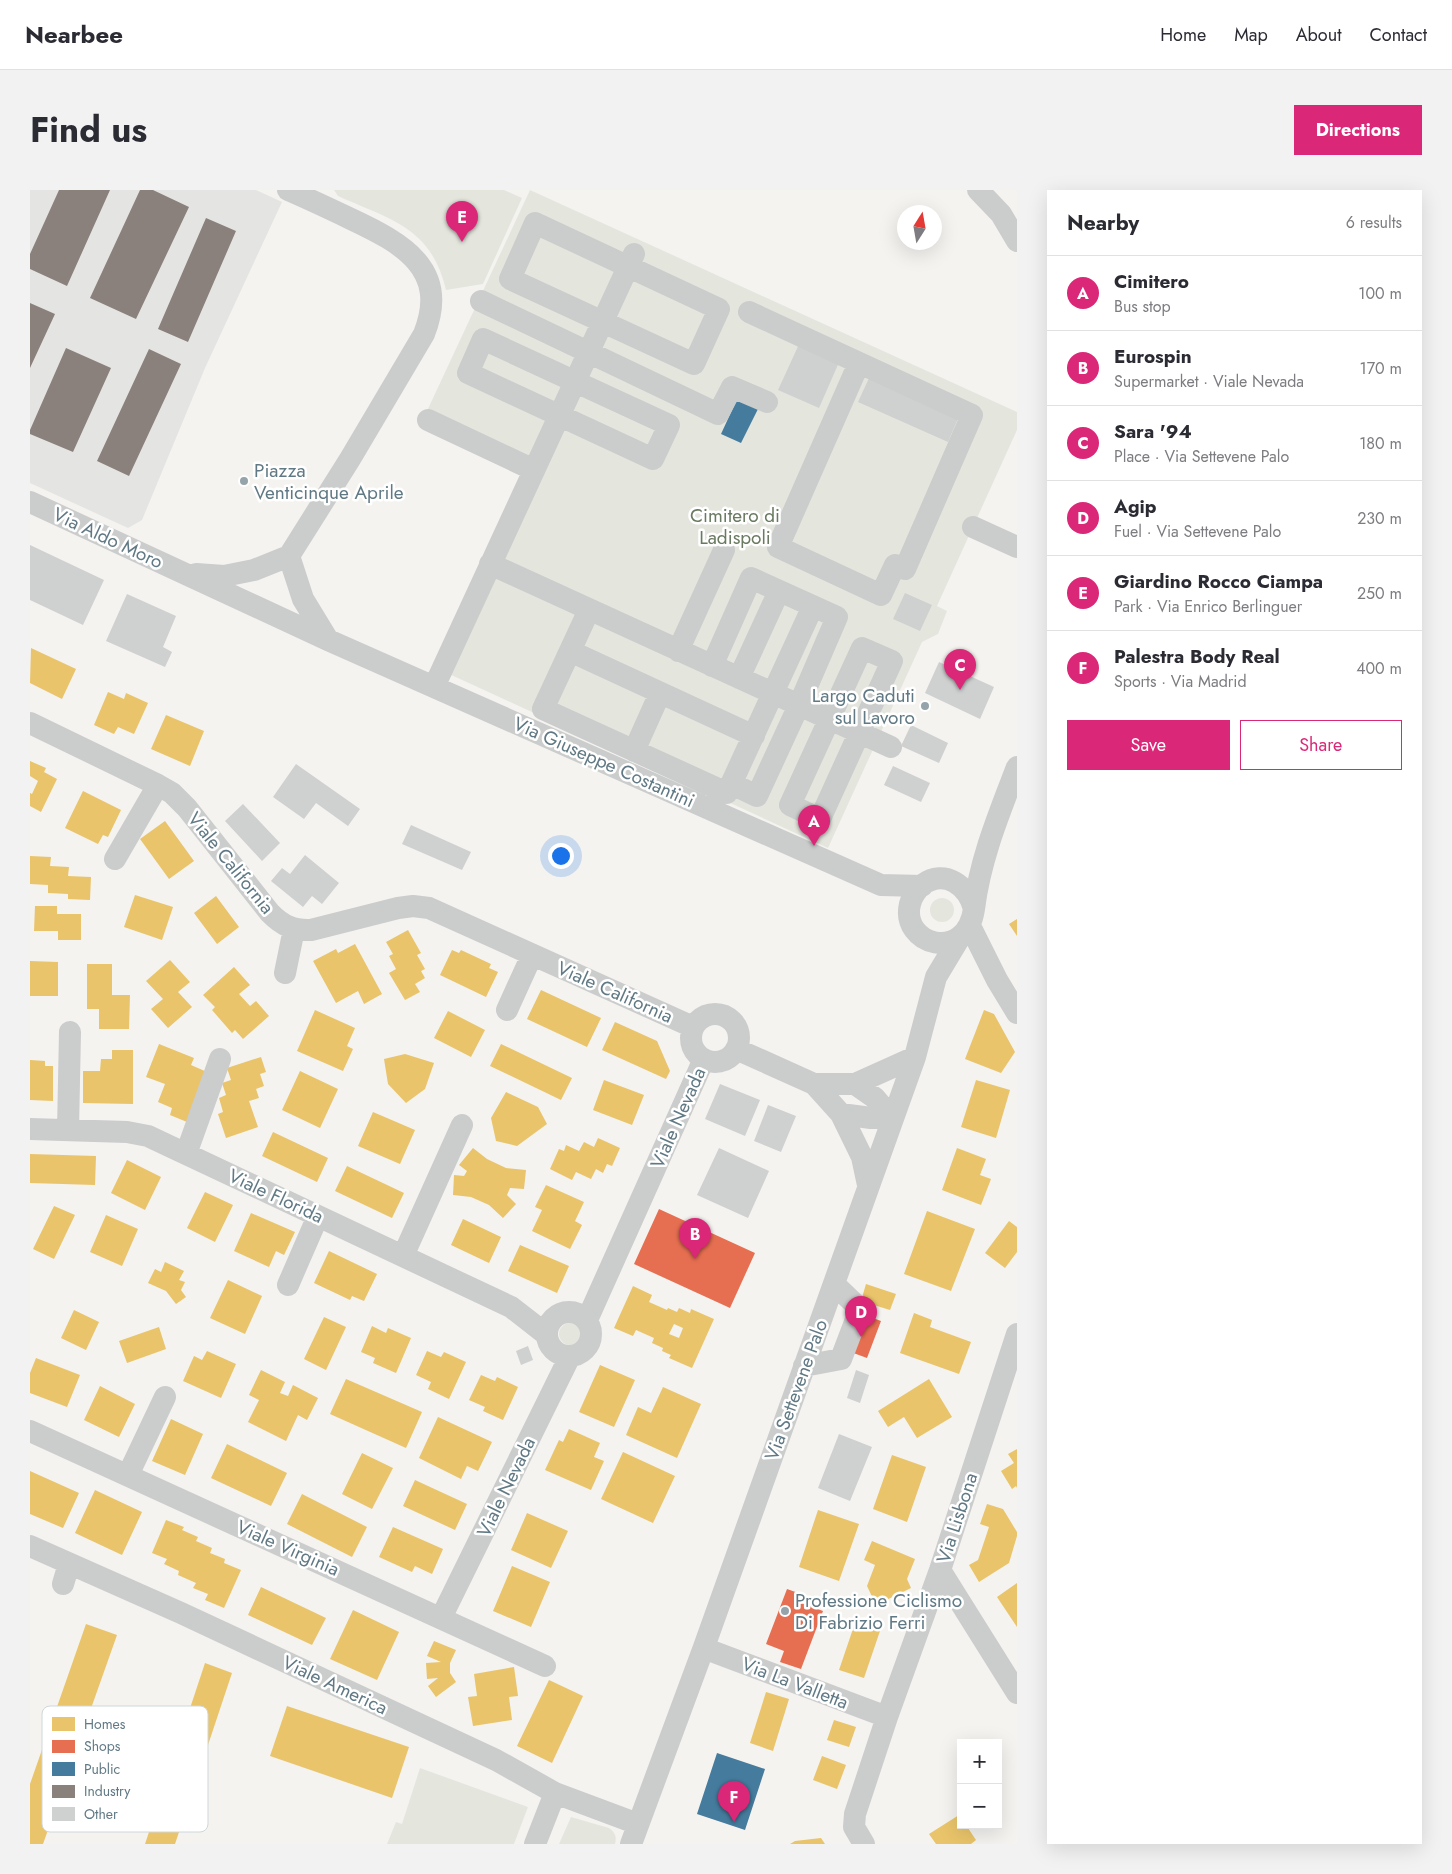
<!DOCTYPE html>
<meta charset="utf-8">
<style>
body{margin:0;font-family:Jost,sans-serif;background:#f2f2f3;color:#2b2b33}
.controls{position:absolute;right:15px;bottom:15px;display:grid;overflow:hidden;border-radius:0px;box-shadow:0 5px 20px #0002}
.controls button{width:45px;height:45px;display:grid;place-items:center;padding:0;border:0;border-bottom:1px solid #e1e1e2;background:#fff;color:#2b2b33;font:25px sans-serif}
.compass{position:absolute;left:867px;top:15px;width:45px;height:45px;border-radius:50%;background:#fff;box-shadow:0 5px 20px #0002;rotate:11deg}
.you{position:absolute;left:530px;top:665px;width:18px;height:18px;margin:-12px;border:4px solid #fff;border-radius:50%;background:#1a73e8;box-shadow:0 0 0 8px #1a73e833}
.badge{display:grid;place-items:center;width:32px;height:32px;border-radius:50%;background:#db2777;color:#fff;font-size:16px;font-weight:700}
.pin{position:absolute;translate:-50% -41px;filter:drop-shadow(0 1px 2px #0008)}
.pin::after{content:'';position:absolute;top:26px;width:18px;height:15px;background:inherit;clip-path:polygon(0 0,100% 0,50% 100%)}
.list{margin:0;padding:0;list-style:none}
h2{display:flex;justify-content:space-between;align-items:center;height:65px;margin:0;padding:0 20px;font-size:21px}
h2 small{font-size:16px;font-weight:400;color:#7c7c81}
.list li{display:grid;grid-template-columns:32px 1fr auto;gap:15px;align-items:center;box-sizing:border-box;height:75px;padding:0 20px;border-top:1px solid #e1e1e2}
.list b{display:block;font-size:19px;white-space:nowrap}
.list p{margin:0;font-size:16px;white-space:nowrap;color:#7c7c81}
.list em{font-size:16px;font-style:normal;color:#7c7c81}
.actions{display:flex;gap:10px;padding:15px 20px}
.actions a{flex:1;padding:11px 0;border:1px solid #db2777;border-radius:0px;text-align:center;font-size:18px;color:#db2777}
.actions .main{background:#db2777;color:#fff}
.map{position:relative;flex:none;width:987px;height:1654px;overflow:hidden;border-radius:0px}
header{display:flex;align-items:center;gap:30px;box-sizing:border-box;height:70px;padding:0 25px;background:#fff;border-bottom:1px solid #e1e1e2}
header strong{font-size:24px}
nav{display:flex;gap:28px;margin-inline-start:auto;font-size:18px}
.intro{display:flex;align-items:center;justify-content:space-between;box-sizing:border-box;height:120px;padding:0 30px}
h1{margin:0;font-size:35px}
.button{padding:12px 22px;border-radius:0px;background:#db2777;color:#fff;font-size:18px;font-weight:700}
main{display:flex;gap:30px;padding:0 30px}
aside{flex:1;background:#fff;border-radius:0px;box-shadow:0 5px 20px #0002}
.map>svg:first-child{display:block}
</style>
<header>
<strong>Nearbee</strong>
<nav><a>Home</a><a>Map</a><a>About</a><a>Contact</a></nav>
</header>
<div class="intro"><h1>Find us</h1><a class="button">Directions</a></div>
<main>
<div class="map">
<svg width="987" height="1654" viewBox="0 0 987 1654">
<rect width="100%" height="100%" fill="#f4f3f0"/>
<path fill="#e4e4e3" d="M 0,0 L 226,0 L 252,12 L 175,178 L 112,330 L 98,338 L 0,293 Z"/>
<path fill="#e4e6de" d="M 304,0 L 474,0 L 492,8 L 453,94 L 416,100 C 401,37 361,30 308,6 Z
M 500,0 L 987,222 L 987,240 L 907,416 L 917,421 L 908,444 L 892,452 L 798,658 L 404,477 L 493,284 L 390,236 Z
M900 720a12 12 0 1 1 24 0a12 12 0 1 1-24 0Z
M529 1144a11 11 0 1 1 22 0a11 11 0 1 1-22 0Z
M 390,1578 L 498,1617 L 484,1654 L 357,1654 L 366,1632 L 372,1634 Z
M 541,1627 L 579,1638 C 585,1642 587,1647 585,1654 L 529,1654 Z"/>
<path fill="#e9c46a" fill-rule="evenodd" d="M 1,458 L 46,479 L 32,509 L 0,493 Z
M 78,502 L 94,509 L 96,503 L 118,513 L 104,544 L 88,537 L 84,544 L 64,535 Z
M 136,525 L 174,541 L 160,576 L 121,559 Z
M 0,571 L 16,578 L 14,582 L 27,589 L 11,622 L 0,616 L 0,603 L 2,604 L 8,591 L 0,586 Z
M 53,601 L 91,620 L 78,647 L 73,645 L 68,654 L 35,638 Z
M 135,631 L 164,671 L 139,689 L 110,649 Z
M 0,666 L 21,667 L 20,676 L 39,677 L 38,686 L 61,687 L 60,710 L 38,709 L 38,704 L 18,703 L 18,695 L 0,694 Z
M 105,705 L 143,717 L 132,750 L 94,737 Z
M 186,706 L 209,737 L 187,754 L 164,723 Z
M 5,716 L 27,716 L 27,724 L 51,724 L 51,750 L 28,750 L 28,741 L 4,741 Z
M 987,729 L 987,746 L 979,734 Z
M 378,740 L 391,763 L 387,765 L 395,779 L 391,781 L 395,788 L 385,794 L 390,802 L 375,810 L 359,783 L 366,779 L 359,766 L 363,764 L 356,752 Z
M 325,754 L 352,804 L 334,814 L 328,801 L 306,813 L 283,771 L 306,759 L 308,763 Z
M 422,760 L 429,763 L 431,760 L 461,774 L 459,778 L 468,782 L 456,807 L 410,785 Z
M 140,770 L 160,792 L 148,802 L 162,817 L 138,838 L 121,819 L 133,809 L 116,791 Z
M 0,771 L 28,772 L 28,806 L 0,806 Z
M 57,774 L 82,774 L 82,805 L 100,805 L 99,839 L 69,839 L 69,819 L 57,819 Z
M 204,777 L 220,795 L 209,804 L 220,816 L 226,811 L 239,826 L 213,849 L 205,840 L 202,843 L 182,820 L 185,817 L 173,805 Z
M 511,800 L 571,828 L 557,857 L 497,829 Z
M 285,820 L 325,838 L 317,856 L 323,859 L 313,881 L 267,861 Z
M 954,820 L 964,824 L 985,862 L 971,883 L 935,869 Z
M 418,821 L 455,840 L 441,867 L 404,848 Z
M 585,832 L 627,851 L 640,881 L 636,889 L 572,860 Z
M 129,854 L 164,868 L 161,875 L 177,882 L 157,932 L 140,925 L 142,918 L 128,912 L 135,894 L 116,887 Z
M 471,854 L 542,888 L 531,910 L 460,876 Z
M 82,860 L 103,860 L 103,914 L 53,913 L 53,881 L 70,881 L 71,869 L 82,869 Z
M 375,864 L 404,873 L 395,899 L 376,913 L 358,894 L 354,869 Z
M 231,867 L 236,882 L 230,884 L 234,896 L 226,899 L 229,908 L 219,911 L 228,937 L 196,948 L 188,924 L 193,922 L 189,908 L 196,905 L 192,893 L 201,890 L 197,878 Z
M 0,870 L 15,871 L 15,876 L 23,876 L 23,911 L 0,910 Z
M 270,881 L 308,899 L 290,938 L 252,920 Z
M 574,890 L 614,905 L 602,935 L 563,920 Z
M 946,890 L 980,900 L 966,948 L 931,937 Z
M 476,902 L 508,917 L 517,934 L 487,956 L 466,951 L 461,928 Z
M 343,922 L 385,940 L 370,974 L 328,956 Z
M 243,942 L 298,968 L 287,992 L 232,966 Z
M 568,948 L 590,958 L 582,976 L 577,974 L 573,983 L 566,979 L 561,989 L 546,982 L 542,990 L 520,979 L 529,959 L 534,961 L 536,955 L 549,961 L 554,952 L 564,957 Z
M 443,958 L 457,969 L 476,978 L 496,980 L 494,999 L 480,998 L 477,1005 L 486,1014 L 473,1028 L 459,1015 L 441,1007 L 423,1005 L 424,985 L 434,986 L 437,981 L 429,975 Z
M 927,958 L 956,969 L 950,985 L 961,989 L 951,1015 L 912,1000 Z
M 0,964 L 66,966 L 65,995 L 0,993 Z
M 97,970 L 131,987 L 115,1020 L 81,1003 Z
M 317,976 L 374,1003 L 362,1028 L 305,1001 Z
M 516,995 L 554,1012 L 545,1031 L 552,1035 L 540,1059 L 502,1041 L 512,1020 L 505,1017 Z
M 175,1002 L 203,1015 L 185,1052 L 157,1038 Z
M 24,1016 L 45,1025 L 24,1069 L 3,1059 Z
M 897,1021 L 945,1039 L 921,1101 L 874,1084 Z
M 221,1023 L 265,1042 L 254,1065 L 246,1061 L 239,1077 L 204,1061 Z
M 76,1025 L 108,1039 L 92,1076 L 60,1062 Z
M 433,1029 L 471,1047 L 459,1073 L 421,1055 Z
M 979,1031 L 987,1037 L 987,1062 L 975,1078 L 955,1063 Z
M 490,1055 L 539,1076 L 527,1103 L 478,1081 Z
M 299,1061 L 347,1084 L 334,1111 L 322,1106 L 320,1110 L 284,1093 Z
M 135,1072 L 154,1081 L 149,1090 L 155,1092 L 151,1100 L 156,1107 L 146,1114 L 136,1101 L 118,1093 L 125,1079 L 131,1082 Z
M 198,1090 L 232,1106 L 215,1144 L 180,1128 Z
M 836,1094 L 866,1104 L 860,1120 L 831,1111 Z
M 603,1096 L 622,1105 L 619,1112 L 637,1120 L 638,1118 L 647,1122 L 649,1118 L 660,1123 L 661,1119 L 684,1129 L 662,1178 L 639,1168 L 641,1165 L 632,1161 L 633,1158 L 622,1153 L 624,1148 L 606,1140 L 603,1146 L 584,1138 ZM 644,1134 L 653,1138 L 649,1148 L 639,1144 Z
M 44,1120 L 69,1132 L 56,1160 L 31,1148 Z
M 884,1123 L 902,1130 L 900,1137 L 941,1152 L 929,1184 L 870,1163 Z
M 294,1127 L 316,1137 L 296,1180 L 274,1169 Z
M 342,1136 L 356,1143 L 358,1138 L 381,1148 L 366,1183 L 343,1173 L 345,1168 L 331,1162 Z
M 129,1137 L 136,1159 L 97,1173 L 89,1151 Z
M 177,1161 L 206,1174 L 191,1208 L 153,1191 L 164,1166 L 172,1170 Z
M 397,1161 L 411,1167 L 414,1162 L 436,1172 L 419,1209 L 398,1199 L 401,1192 L 386,1185 Z
M 6,1168 L 50,1185 L 37,1217 L 0,1203 L 0,1183 Z
M 570,1175 L 605,1190 L 584,1237 L 549,1222 Z
M 231,1180 L 255,1192 L 250,1203 L 258,1206 L 263,1195 L 288,1208 L 277,1230 L 268,1225 L 256,1251 L 218,1232 L 229,1210 L 219,1205 Z
M 451,1185 L 465,1191 L 467,1187 L 488,1197 L 473,1230 L 453,1221 L 455,1217 L 439,1210 Z
M 316,1189 L 392,1222 L 376,1258 L 300,1224 Z
M 899,1189 L 922,1227 L 887,1248 L 874,1227 L 858,1237 L 848,1221 Z
M 70,1196 L 105,1214 L 89,1247 L 54,1230 Z
M 633,1197 L 671,1214 L 647,1268 L 596,1245 L 608,1217 L 621,1223 Z
M 408,1227 L 462,1252 L 448,1281 L 437,1276 L 431,1289 L 389,1268 Z
M 141,1229 L 173,1244 L 155,1285 L 122,1271 Z
M 539,1239 L 570,1253 L 564,1267 L 574,1271 L 561,1300 L 515,1280 L 529,1250 L 533,1252 Z
M 197,1254 L 257,1283 L 241,1316 L 181,1288 Z
M 987,1259 L 987,1298 L 986,1296 L 982,1299 L 971,1281 L 984,1273 L 978,1264 Z
M 593,1262 L 645,1286 L 623,1333 L 571,1309 Z
M 332,1263 L 363,1278 L 342,1319 L 312,1304 Z
M 862,1265 L 896,1277 L 877,1332 L 843,1319 Z
M 0,1281 L 49,1303 L 33,1338 L 0,1324 Z
M 385,1290 L 437,1314 L 425,1340 L 373,1316 Z
M 65,1300 L 112,1322 L 92,1365 L 45,1343 Z
M 272,1304 L 337,1337 L 322,1367 L 257,1334 Z
M 957,1314 L 973,1319 L 987,1342 L 987,1346 L 979,1373 L 949,1392 L 939,1375 L 948,1370 L 959,1337 L 950,1334 Z
M 788,1320 L 829,1334 L 809,1391 L 769,1377 Z
M 497,1323 L 538,1341 L 521,1378 L 481,1360 Z
M 136,1330 L 154,1337 L 152,1340 L 168,1347 L 166,1351 L 182,1358 L 180,1363 L 195,1369 L 194,1373 L 211,1380 L 194,1418 L 175,1410 L 178,1404 L 163,1398 L 166,1393 L 148,1385 L 149,1381 L 134,1374 L 137,1369 L 122,1363 Z
M 363,1337 L 413,1359 L 402,1384 L 385,1376 L 382,1382 L 349,1367 Z
M 842,1351 L 885,1369 L 877,1389 L 881,1398 L 846,1415 L 837,1396 L 845,1375 L 834,1370 Z
M 482,1376 L 520,1392 L 501,1437 L 463,1421 Z
M 987,1393 L 987,1437 L 967,1407 Z
M 231,1397 L 296,1428 L 282,1455 L 218,1425 Z
M 323,1420 L 369,1442 L 347,1490 L 300,1469 Z
M 826,1430 L 851,1438 L 834,1488 L 809,1480 Z
M 56,1434 L 87,1445 L 13,1654 L 0,1654 L 0,1594 Z
M 404,1451 L 426,1460 L 420,1473 L 420,1483 L 426,1492 L 406,1507 L 398,1496 L 408,1488 L 397,1489 L 396,1473 L 411,1472 L 397,1466 Z
M 175,1473 L 202,1483 L 145,1654 L 115,1654 Z
M 484,1477 L 488,1506 L 479,1507 L 482,1530 L 443,1536 L 438,1507 L 447,1506 L 444,1484 Z
M 519,1490 L 553,1506 L 522,1573 L 487,1556 Z
M 736,1502 L 759,1509 L 743,1561 L 720,1553 Z
M 257,1516 L 379,1557 L 362,1608 L 240,1566 Z
M 804,1530 L 826,1537 L 819,1557 L 797,1550 Z
M 792,1566 L 816,1575 L 807,1599 L 783,1590 Z
M 929,1625 L 931,1635 L 936,1635 L 946,1650 L 941,1654 L 906,1654 L 899,1644 Z
M 791,1648 L 795,1654 L 760,1654 L 765,1651 Z"/>
<path fill="#e76f51" d="M 629,1019 L 725,1063 L 700,1118 L 604,1074 Z
M 821,1120 L 851,1131 L 837,1168 L 807,1157 Z
M 757,1399 L 774,1405 L 771,1413 L 793,1421 L 771,1479 L 750,1472 L 754,1461 L 736,1454 Z"/>
<path fill="#457b9d" d="M 709,205 L 730,215 L 711,253 L 691,244 Z
M 687,1563 L 735,1579 L 715,1640 L 667,1624 Z"/>
<path fill="#8a817c" d="M 29,0 L 80,0 L 37,96 L 0,79 L 0,64 Z
M 110,0 L 123,0 L 159,17 L 106,129 L 60,108 Z
M 176,28 L 206,41 L 158,152 L 128,139 Z
M 0,113 L 25,124 L 0,178 Z
M 36,158 L 81,178 L 43,262 L 0,244 L 0,240 Z
M 119,159 L 151,174 L 99,286 L 67,271 Z"/>
<path fill="#cfd0d0" d="M 770,152 L 810,170 L 789,218 L 748,200 Z
M 840,186 L 929,226 L 918,252 L 828,212 Z
M 0,355 L 74,390 L 53,435 L 0,410 Z
M 875,403 L 902,415 L 890,441 L 863,429 Z
M 97,404 L 146,426 L 133,457 L 142,462 L 135,477 L 76,451 Z
M 909,472 L 964,497 L 950,529 L 895,503 Z
M 881,535 L 918,553 L 909,573 L 871,556 Z
M 266,574 L 330,619 L 318,636 L 286,613 L 274,629 L 243,607 Z
M 863,576 L 900,593 L 891,612 L 854,595 Z
M 213,614 L 250,653 L 232,671 L 195,631 Z
M 381,635 L 441,662 L 432,680 L 372,654 Z
M 275,665 L 309,693 L 292,714 L 282,706 L 273,717 L 241,691 L 252,678 L 260,684 Z
M 690,894 L 730,910 L 715,946 L 675,929 Z
M 738,915 L 766,926 L 751,962 L 724,951 Z
M 689,958 L 739,981 L 718,1028 L 667,1005 Z
M 498,1156 L 503,1170 L 491,1175 L 486,1161 Z
M 826,1180 L 839,1185 L 830,1213 L 817,1208 Z
M 809,1244 L 842,1257 L 820,1311 L 788,1298 Z"/>
<g fill="none" stroke-linecap="round" stroke-linejoin="round">
<path stroke="#cbcccc" stroke-width="22" d="M 258,0 C 279,9 300,19 321,29 C 372,53 420,79 394,144 L 320,269 L 259,366
M 948,0 L 971,24 L 987,51
M 505,33 L 689,119 L 664,174 L 480,89 Z
M 451,111 L 688,224 L 702,197 L 737,212
M 719,122 L 942,225 L 875,379 L 865,375 L 851,405 L 748,357 L 829,173
M 453,149 L 639,235 L 623,269 L 438,183 Z
M 398,230 L 504,280
M 0,312 L 298,450 L 851,695 L 892,696
M 943,337 L 987,357
M 259,366 L 273,409 L 298,450
M 460,374 L 861,557
M 166,384 L 194,386 L 224,380 L 259,366
M 559,420 L 513,519 L 697,603 L 783,416
M 832,458 L 862,471 L 790,629 L 760,615 Z
M 540,461 L 724,546
M 648,461 L 694,360
M 682,476 L 721,388 L 807,427 L 769,515 L 727,606 L 702,594
M 709,488 L 749,401
M 404,497 L 604,64
M 0,533 L 128,595 L 142,603 L 157,618 L 240,723 C 252,735 263,741 281,740 L 368,718 L 383,716 L 399,718 L 663,837
M 604,561 L 630,503
M 85,669 L 128,595
M 944,719 C 938,696 915,678 892,695 C 886,700 882,706 880,714 C 870,755 936,774 944,719 C 950,669 969,624 987,577
M 940,736 L 967,790 L 987,823
M 255,783 L 264,739
M 477,820 L 502,765
M661 848a24 24 0 1 1 48 0a24 24 0 1 1-48 0Z
M 706,859 L 784,894 L 811,924 L 832,967 L 838,995
M 784,894 L 825,894 L 885,867
M 825,894 L 845,908 L 862,928
M 811,924 L 841,928 L 862,928
M 0,939 L 97,942 L 118,946 L 481,1117 L 517,1145
M 38,940 L 40,842
M 156,964 L 190,869
M 373,1066 L 432,935
M 258,1095 L 288,1026
M517 1144a22 22 0 1 1 44 0a22 22 0 1 1-44 0Z
M 557,1130 L 674,869
M 774,1176 L 811,1169 L 830,1119 L 804,1094
M 0,1241 L 515,1476
M 98,1285 L 135,1207
M 0,1356 L 151,1423 L 466,1570 L 525,1603 L 608,1634
M 910,1380 L 987,1503
M 33,1394 L 39,1374
M 411,1428 L 540,1166
M 674,1457 L 684,1462 L 857,1527
M 505,1654 L 525,1603
M 601,1654 L 674,1457 L 885,867 L 906,787 L 930,747
M 834,1654 L 824,1637 L 825,1624 L 857,1527 L 910,1380 L 987,1144"/>
</g>
<g fill="#94a4aa" stroke="#fff" stroke-width="2">
<circle cx="214" cy="291" r="5"/>
<circle cx="895" cy="516" r="5"/>
<circle cx="755" cy="1421" r="5"/>
</g>
<g text-anchor="middle" dominant-baseline="central" stroke-width="5" stroke-linejoin="round" paint-order="stroke">
<g font-size="19" fill="#607984" stroke="#fff" text-anchor="start">
<text x="224" y="280">Piazza<tspan x="224" dy="22">Venticinque Aprile</tspan></text>
<text x="885" y="505" text-anchor="end">Largo Caduti<tspan x="885" dy="22">sul Lavoro</tspan></text>
<text x="765" y="1410">Professione Ciclismo<tspan x="765" dy="22">Di Fabrizio Ferri</tspan></text>
</g>
<g font-size="19" fill="#697a60" stroke="#fff">
<text x="705" y="325">Cimitero di<tspan x="705" dy="22">Ladispoli</tspan></text>
</g>
<g font-size="19" fill="#607984" stroke="#fff">
<text transform="translate(78 348) rotate(25)">Via Aldo Moro</text>
<text transform="translate(574 572) rotate(24)">Via Giuseppe Costantini</text>
<text transform="translate(201 673) rotate(51)">Viale California</text>
<text transform="translate(585 802) rotate(24)">Viale California</text>
<text transform="translate(648 928) rotate(-66)">Viale Nevada</text>
<text transform="translate(246 1006) rotate(25)">Viale Florida</text>
<text transform="translate(766 1200) rotate(-70)">Via Settevene Palo</text>
<text transform="translate(476 1297) rotate(-64)">Viale Nevada</text>
<text transform="translate(927 1328) rotate(-72)">Via Lisbona</text>
<text transform="translate(258 1358) rotate(24)">Viale Virginia</text>
<text transform="translate(765 1493) rotate(21)">Via La Valletta</text>
<text transform="translate(305 1495) rotate(25)">Viale America</text>
</g>
</g>
<rect x="12" y="1516" width="166" height="126" rx="8" fill="#fff" stroke="#cfd7da" stroke-width="1"/>
<rect x="22" y="1527" width="23" height="14" fill="#e9c46a"/>
<rect x="22" y="1550" width="23" height="13" fill="#e76f51"/>
<rect x="22" y="1572" width="23" height="14" fill="#457b9d"/>
<rect x="22" y="1595" width="23" height="13" fill="#8a817c"/>
<rect x="22" y="1617" width="23" height="14" fill="#cfd0d0"/>
<g font-size="14" fill="#607984">
<text x="54" y="1539">Homes</text>
<text x="54" y="1561">Shops</text>
<text x="54" y="1584">Public</text>
<text x="54" y="1606">Industry</text>
<text x="54" y="1629">Other</text>
</g>
</svg>
<div class="controls">
<button>+</button>
<button>−</button>
</div>
<svg class="compass" viewBox="-18 -18 36 36"><path d="M0-13l5 13h-10z" fill="#e53935"/><path d="M0 13l5-13h-10z" fill="#7c7c81"/></svg>
<div class="you"></div>
<div class="pin badge" style="left:784px;top:656px">A</div>
<div class="pin badge" style="left:665px;top:1069px">B</div>
<div class="pin badge" style="left:930px;top:500px">C</div>
<div class="pin badge" style="left:831px;top:1147px">D</div>
<div class="pin badge" style="left:432px;top:52px">E</div>
<div class="pin badge" style="left:704px;top:1632px">F</div>
</div>
<aside>
<h2>Nearby<small>6 results</small></h2>
<ul class="list">
<li><span class="badge">A</span><div><b>Cimitero</b><p>Bus stop</p></div><em>100 m</em></li>
<li><span class="badge">B</span><div><b>Eurospin</b><p>Supermarket · Viale Nevada</p></div><em>170 m</em></li>
<li><span class="badge">C</span><div><b>Sara '94</b><p>Place · Via Settevene Palo</p></div><em>180 m</em></li>
<li><span class="badge">D</span><div><b>Agip</b><p>Fuel · Via Settevene Palo</p></div><em>230 m</em></li>
<li><span class="badge">E</span><div><b>Giardino Rocco Ciampa</b><p>Park · Via Enrico Berlinguer</p></div><em>250 m</em></li>
<li><span class="badge">F</span><div><b>Palestra Body Real</b><p>Sports · Via Madrid</p></div><em>400 m</em></li>
</ul>
<div class="actions"><a class="main">Save</a><a>Share</a></div>
</aside>
</main>
